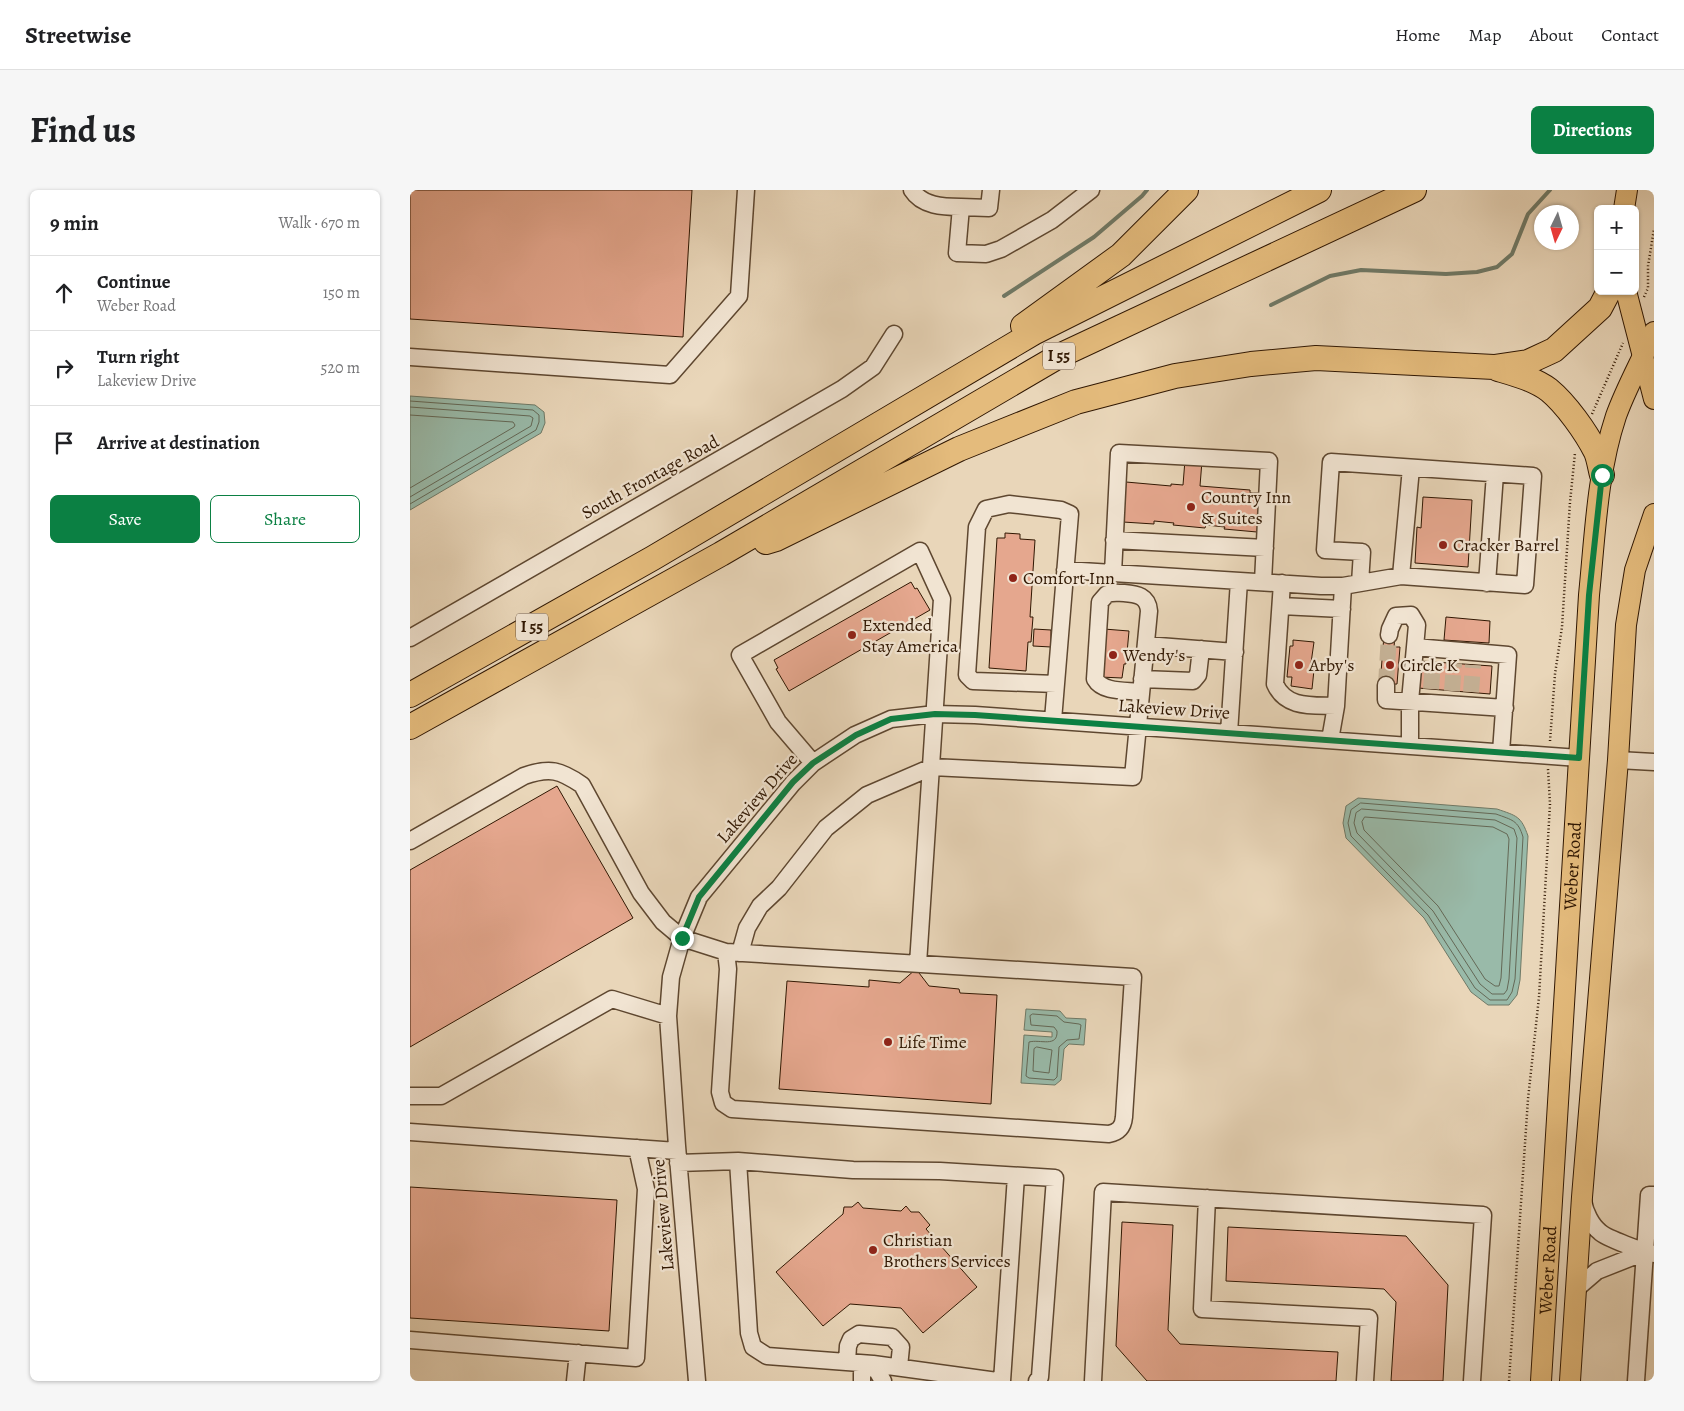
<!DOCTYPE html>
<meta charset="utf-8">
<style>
body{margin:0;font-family:Alegreya,serif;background:#f6f6f6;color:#202124}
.controls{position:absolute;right:15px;top:15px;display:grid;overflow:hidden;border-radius:8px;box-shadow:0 1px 4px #0004}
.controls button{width:45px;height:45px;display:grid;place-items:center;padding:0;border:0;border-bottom:1px solid #e0e0e0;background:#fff;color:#202124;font:25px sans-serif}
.compass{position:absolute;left:1124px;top:15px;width:45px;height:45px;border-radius:50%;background:#fff;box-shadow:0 1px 4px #0004;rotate:185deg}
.stop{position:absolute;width:15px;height:15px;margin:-11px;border:4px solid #0b8043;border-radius:50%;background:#fff}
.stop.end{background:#0b8043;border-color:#fff;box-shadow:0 1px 5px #0008}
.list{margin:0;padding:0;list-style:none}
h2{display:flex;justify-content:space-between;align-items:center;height:65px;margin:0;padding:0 20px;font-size:21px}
h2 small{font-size:16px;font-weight:400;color:#757577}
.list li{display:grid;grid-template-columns:32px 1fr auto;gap:15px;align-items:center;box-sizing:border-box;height:75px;padding:0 20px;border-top:1px solid #e0e0e0}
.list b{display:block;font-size:19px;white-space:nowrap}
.list p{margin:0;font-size:16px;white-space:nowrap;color:#757577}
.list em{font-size:16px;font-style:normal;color:#757577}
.actions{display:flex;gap:10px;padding:15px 20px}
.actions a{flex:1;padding:11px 0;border:1px solid #0b8043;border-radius:8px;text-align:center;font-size:18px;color:#0b8043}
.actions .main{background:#0b8043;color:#fff}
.icon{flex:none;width:28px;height:28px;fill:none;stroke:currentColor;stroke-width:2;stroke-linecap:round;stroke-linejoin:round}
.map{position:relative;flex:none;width:1244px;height:1191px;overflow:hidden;border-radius:8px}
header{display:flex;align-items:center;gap:30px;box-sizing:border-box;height:70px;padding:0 25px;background:#fff;border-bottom:1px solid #e0e0e0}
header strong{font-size:24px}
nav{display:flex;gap:28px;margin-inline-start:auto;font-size:18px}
.intro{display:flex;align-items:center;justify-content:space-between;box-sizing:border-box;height:120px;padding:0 30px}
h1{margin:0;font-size:35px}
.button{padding:12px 22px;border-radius:8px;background:#0b8043;color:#fff;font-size:18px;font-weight:700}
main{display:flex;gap:30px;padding:0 30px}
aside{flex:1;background:#fff;border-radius:8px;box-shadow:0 1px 4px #0004}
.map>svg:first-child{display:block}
</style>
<header>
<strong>Streetwise</strong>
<nav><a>Home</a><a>Map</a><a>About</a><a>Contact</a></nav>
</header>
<div class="intro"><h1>Find us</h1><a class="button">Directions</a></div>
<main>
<aside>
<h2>9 min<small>Walk · 670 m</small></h2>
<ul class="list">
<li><svg class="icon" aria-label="ahead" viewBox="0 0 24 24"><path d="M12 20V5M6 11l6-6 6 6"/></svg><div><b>Continue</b><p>Weber Road</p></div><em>150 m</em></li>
<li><svg class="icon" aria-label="right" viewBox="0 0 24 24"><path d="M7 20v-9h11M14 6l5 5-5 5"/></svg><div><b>Turn right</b><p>Lakeview Drive</p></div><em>520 m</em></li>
<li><svg class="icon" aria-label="arrive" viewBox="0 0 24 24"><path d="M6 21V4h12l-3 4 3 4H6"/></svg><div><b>Arrive at destination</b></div></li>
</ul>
<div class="actions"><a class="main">Save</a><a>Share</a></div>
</aside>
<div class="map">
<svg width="1244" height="1191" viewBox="0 0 1244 1191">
<rect width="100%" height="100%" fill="#e9d6b9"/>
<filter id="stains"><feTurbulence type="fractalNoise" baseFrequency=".004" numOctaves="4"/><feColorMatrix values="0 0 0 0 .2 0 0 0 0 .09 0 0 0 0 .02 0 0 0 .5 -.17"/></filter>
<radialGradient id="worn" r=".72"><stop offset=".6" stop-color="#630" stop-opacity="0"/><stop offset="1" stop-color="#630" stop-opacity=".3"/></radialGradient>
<path fill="#99baa9" stroke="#6f7966" d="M 0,206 L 125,215 L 134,222 L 135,233 L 131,243 L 0,320 Z
M 948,608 L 1087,619 C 1107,626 1111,626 1118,646 L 1110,790 L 1107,805 L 1099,815 L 1078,815 L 1061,802 L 1014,728 L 936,648 L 933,633 L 936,616 Z
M 616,819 L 650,821 L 656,828 L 676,829 L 674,855 L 659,854 L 654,859 L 651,890 L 645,895 L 611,893 L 614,845 L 642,847 L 642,842 L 614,840 Z"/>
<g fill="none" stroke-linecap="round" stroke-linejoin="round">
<path stroke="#646856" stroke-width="1" d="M 0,211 L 123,220 L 129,225 L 129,232 L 126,240 L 0,314
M 0,217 L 120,226 L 123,228 L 121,236 L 0,307
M 0,225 L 103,232 L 105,235 L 104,237 L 0,298
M 951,613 L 1086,624 C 1102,630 1108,630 1113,647 L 1105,789 L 1102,802 L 1097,810 L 1080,810 L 1065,798 L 1018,725 L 941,646 L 938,633 L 941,620 Z
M 952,619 L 1085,630 L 1104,639 L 1107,648 L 1099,789 L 1097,800 L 1094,804 L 1082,804 L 1070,794 L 1023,721 L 947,643 L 944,633 L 946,623 Z
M 955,627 L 1083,637 L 1097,644 L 1099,649 L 1091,788 L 1089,796 L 1085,796 L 1075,789 L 1028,716 L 954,640 L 952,632 Z
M 623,824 L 647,826 L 654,832 L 669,834 L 671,835 L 669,849 L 657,850 L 649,857 L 647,887 L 644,890 L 619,888 L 616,886 L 619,852 C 630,849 648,858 647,841 L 644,837 L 621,835 L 620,826 Z
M 627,857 L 642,860 L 639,883 L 623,881 L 624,859 Z"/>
<path stroke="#6f7966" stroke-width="4" d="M 594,106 L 684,47 L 732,6 L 737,0
M 861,115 L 920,86 L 951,80 L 1036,84 L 1067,82 L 1087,77 L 1102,64 L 1118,24 L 1140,0"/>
</g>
<path fill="#e5a78e" stroke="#301702" d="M 0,0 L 282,0 L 273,147 L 0,129 Z
M 775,270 L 792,271 L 790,296 L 840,300 L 840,303 L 850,303 L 847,342 L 814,339 L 815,337 L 796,335 L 795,338 L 763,335 L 764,333 L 744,331 L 744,334 L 713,332 L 716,292 L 761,296 L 761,294 L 773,295 Z
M 1013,307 L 1062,310 L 1058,377 L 1005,373 L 1007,337 L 1011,338 Z
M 595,343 L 610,344 L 610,349 L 625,350 L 620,427 L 623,427 L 621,452 L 618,452 L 616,481 L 579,478 L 587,348 L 595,348 Z
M 501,392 L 505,399 L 507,398 L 520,420 L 379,501 L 366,479 L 368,478 L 364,470 Z
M 1036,427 L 1080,431 L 1079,453 L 1034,450 Z
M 624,439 L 641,440 L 641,457 L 623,456 Z
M 694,439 L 719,441 L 716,474 L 714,474 L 712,488 L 690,487 Z
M 974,445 L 985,446 L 984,457 L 990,457 L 987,494 L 970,495 Z
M 883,450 L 904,452 L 900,480 L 904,480 L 902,499 L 881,496 L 882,487 L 877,487 L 880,456 L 883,456 Z
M 1010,471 L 1082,476 L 1080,504 L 1008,498 Z
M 147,596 L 223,728 L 0,857 L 0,680 Z
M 506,779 L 519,796 L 549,799 L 550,803 L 587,805 L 581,914 L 369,899 L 377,791 L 459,797 L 459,790 L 490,793 Z
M 0,997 L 207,1010 L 199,1141 L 0,1128 Z
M 448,1012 L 453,1018 L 491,1021 L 496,1016 L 501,1022 L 509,1022 L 520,1035 L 516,1039 L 567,1097 L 513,1143 L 491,1118 L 440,1114 L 413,1136 L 366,1082 L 433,1024 L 434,1017 L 442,1017 Z
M 712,1032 L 763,1035 L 758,1140 L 770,1154 L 928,1162 L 926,1191 L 737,1191 L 706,1156 Z
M 818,1037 L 996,1046 L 1038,1095 L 1033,1191 L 981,1191 L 986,1112 L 974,1099 L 816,1091 Z"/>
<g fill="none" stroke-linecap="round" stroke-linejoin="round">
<path stroke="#c4b094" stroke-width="16" stroke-dasharray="16 8" stroke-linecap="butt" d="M 976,495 L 979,445
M 1021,499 L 1023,471
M 1042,501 L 1044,473
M 1061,502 L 1063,475"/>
<g stroke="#5e4730" stroke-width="19">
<path id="minor" d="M 502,0 C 512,16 533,17 551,17 L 547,63 L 576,64 L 591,59 L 642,30 L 681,0
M 551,17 L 579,18 L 581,0
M 0,167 L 260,185 L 329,106 L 336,0
M 704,350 L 855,358
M 655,380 L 911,396 L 933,396 L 991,386 L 1115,395 L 1123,286 L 921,272 L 915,360 L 952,362 L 950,393
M 703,383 L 709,263 L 859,271 L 853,392
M 991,386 L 1001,278
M 872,393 L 865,494 C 876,519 903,515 926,516
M 1077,393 L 1085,284
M 871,416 L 932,419
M 979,445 L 980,439 L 986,426 L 1001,425 L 1007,435 L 1005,457
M 0,448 L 432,199 L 463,177 L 484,144
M 736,455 L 825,462
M 732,489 L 783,491 L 788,485 L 791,459
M 976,495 L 976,510 L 1095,518
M 643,530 L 660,324 L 651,320 L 599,314 L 576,319 L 567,337 L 557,485 L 563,491 L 646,494
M 819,543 L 829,391
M 920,550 L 926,516 L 933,396
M 1000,555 L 1000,511 L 1005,457 L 1098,465 L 1091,562
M 1208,570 L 1244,572
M 403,573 L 368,532 L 330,465 L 510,361 L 532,409 L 508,774
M 0,651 L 114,586 C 140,577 150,580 172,595 L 231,703 L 253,732 L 272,748 L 316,762 L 723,787 L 714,927 C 713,937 709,942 699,944 L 322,919 L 313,913 L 310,902 L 318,779 L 316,762
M 330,763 L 337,738 L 350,716 L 369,698 L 416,638 L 457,605 L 522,577 L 723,587 L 739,421 C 738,406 727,404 714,403 C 708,403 703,402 697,404 L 690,412 L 685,489 C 693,503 717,500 731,502
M 0,906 L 31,906 L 202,809 L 258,826
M 0,942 L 267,961
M 328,971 L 443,980 L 530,981 L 645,988 L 630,1187 L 627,1191
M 268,973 L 328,971 L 339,1143 L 343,1157 L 357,1166 L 463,1174 L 587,1191
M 797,1008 L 792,1119 L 959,1128 L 955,1191
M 1173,1011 C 1175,1022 1181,1035 1190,1042 C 1196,1048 1234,1062 1244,1064
M 1166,1099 L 1187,1081 L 1235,1062
M 0,1150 L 226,1168 L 236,999 L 227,958
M 437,1172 L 438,1156 L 441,1149 L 449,1144 L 482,1147 L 491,1157 L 489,1177
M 165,1191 L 168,1163
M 287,1191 L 267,956 L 258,826 L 261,787 L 272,748 L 289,707 L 383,593 L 403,573 L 445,545 L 481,529 L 525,524 L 565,525 L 1169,568
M 452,1191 L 452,1183 L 463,1174 L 473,1191
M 592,1191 L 606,986
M 683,1191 L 693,1002 L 1073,1025 L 1062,1191
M 1226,1191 L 1239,1005 L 1244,1005"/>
</g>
<g stroke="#301702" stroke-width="22">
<g id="major">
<path d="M 1214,19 L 1217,0"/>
<path d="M 1216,101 L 1244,209"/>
<path id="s1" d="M 1131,1191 L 1179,405 C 1185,346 1187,283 1206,226 C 1216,198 1232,170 1244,142"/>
<path d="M 1160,1191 L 1172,1007 L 1208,570 L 1216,435 L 1225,380 L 1244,324"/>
</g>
</g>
<g stroke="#301702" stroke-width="26">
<path id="highway" d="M 613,136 L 711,65 L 776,0
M 1088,179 C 1105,184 1124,189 1139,200 C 1156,214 1176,242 1186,262 C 1189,269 1190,278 1192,285
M 356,352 L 366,349 L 549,259 L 666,212 L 765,186 L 841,174 L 906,168 L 1084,177 L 1118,172 L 1144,160 L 1190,118 L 1199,101
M 0,505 L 243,368 L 625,142 L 909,0
M 0,537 L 311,364 L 649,166 L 1004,0"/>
</g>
<path stroke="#301702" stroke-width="2.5" stroke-dasharray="1 2.5" stroke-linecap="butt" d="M 1234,107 L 1238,98 L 1238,76 L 1244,39
M 1182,224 L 1213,153
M 1140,551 L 1145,484 L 1152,437 L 1160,312 L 1165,263
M 1099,1191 L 1118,909 L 1129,807 L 1140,614 L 1138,579"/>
<use href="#minor" stroke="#f1e4d2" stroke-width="16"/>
<use href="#major" stroke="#e4bb7c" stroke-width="20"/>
<use href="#highway" stroke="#e4bb7c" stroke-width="24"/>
</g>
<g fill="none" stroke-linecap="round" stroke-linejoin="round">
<path stroke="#0b8043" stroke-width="6" d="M 272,748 L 289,707 L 383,592 L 403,573 L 446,545 L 481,529 L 525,524 L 565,525 L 1169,568 L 1179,405 L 1192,285"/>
</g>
<g fill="#8f2418" stroke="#f1e4d2" stroke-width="2">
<circle cx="781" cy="317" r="5"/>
<circle cx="1033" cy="355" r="5"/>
<circle cx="603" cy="388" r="5"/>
<circle cx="442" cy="445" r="5"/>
<circle cx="703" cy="465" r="5"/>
<circle cx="889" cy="475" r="5"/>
<circle cx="980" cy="475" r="5"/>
<circle cx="478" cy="852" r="5"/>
<circle cx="463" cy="1060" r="5"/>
</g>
<g text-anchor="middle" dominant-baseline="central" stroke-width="4.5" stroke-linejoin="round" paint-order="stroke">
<g fill="#f1e4d2" stroke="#6a5440" stroke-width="1">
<rect x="633" y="152.5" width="32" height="27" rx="4"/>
<rect x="106" y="423.5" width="32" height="27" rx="4"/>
</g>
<g font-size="16" font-weight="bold" fill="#301702">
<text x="649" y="166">I 55</text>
<text x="122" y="437">I 55</text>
</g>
<g font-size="18" fill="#301702" stroke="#f1e4d2">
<text transform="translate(240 287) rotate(-29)">South Frontage Road</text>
<text transform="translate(764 519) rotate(4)">Lakeview Drive</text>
<text transform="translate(347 608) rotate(-49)">Lakeview Drive</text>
<text stroke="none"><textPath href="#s1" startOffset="516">Weber Road</textPath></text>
<text transform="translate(253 1025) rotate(-95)">Lakeview Drive</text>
<text stroke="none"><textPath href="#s1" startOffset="111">Weber Road</textPath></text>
</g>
<g font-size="18" fill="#301702" stroke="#f1e4d2" text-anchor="start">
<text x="791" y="307">Country Inn<tspan x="791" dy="21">&amp; Suites</tspan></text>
<text x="1043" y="355">Cracker Barrel</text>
<text x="613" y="388">Comfort Inn</text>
<text x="452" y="435">Extended<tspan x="452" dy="21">Stay America</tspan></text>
<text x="713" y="465">Wendy's</text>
<text x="899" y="475">Arby's</text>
<text x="990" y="475">Circle K</text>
<text x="488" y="852">Life Time</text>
<text x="473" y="1050">Christian<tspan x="473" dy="21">Brothers Services</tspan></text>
</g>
</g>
<rect width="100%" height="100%" filter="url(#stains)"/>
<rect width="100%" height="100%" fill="url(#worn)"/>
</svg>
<div class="controls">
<button>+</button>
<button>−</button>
</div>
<svg class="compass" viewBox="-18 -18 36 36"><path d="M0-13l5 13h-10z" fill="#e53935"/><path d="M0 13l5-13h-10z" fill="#757577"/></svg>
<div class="stop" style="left:1192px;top:285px"></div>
<div class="stop end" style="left:272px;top:748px"></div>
</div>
</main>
